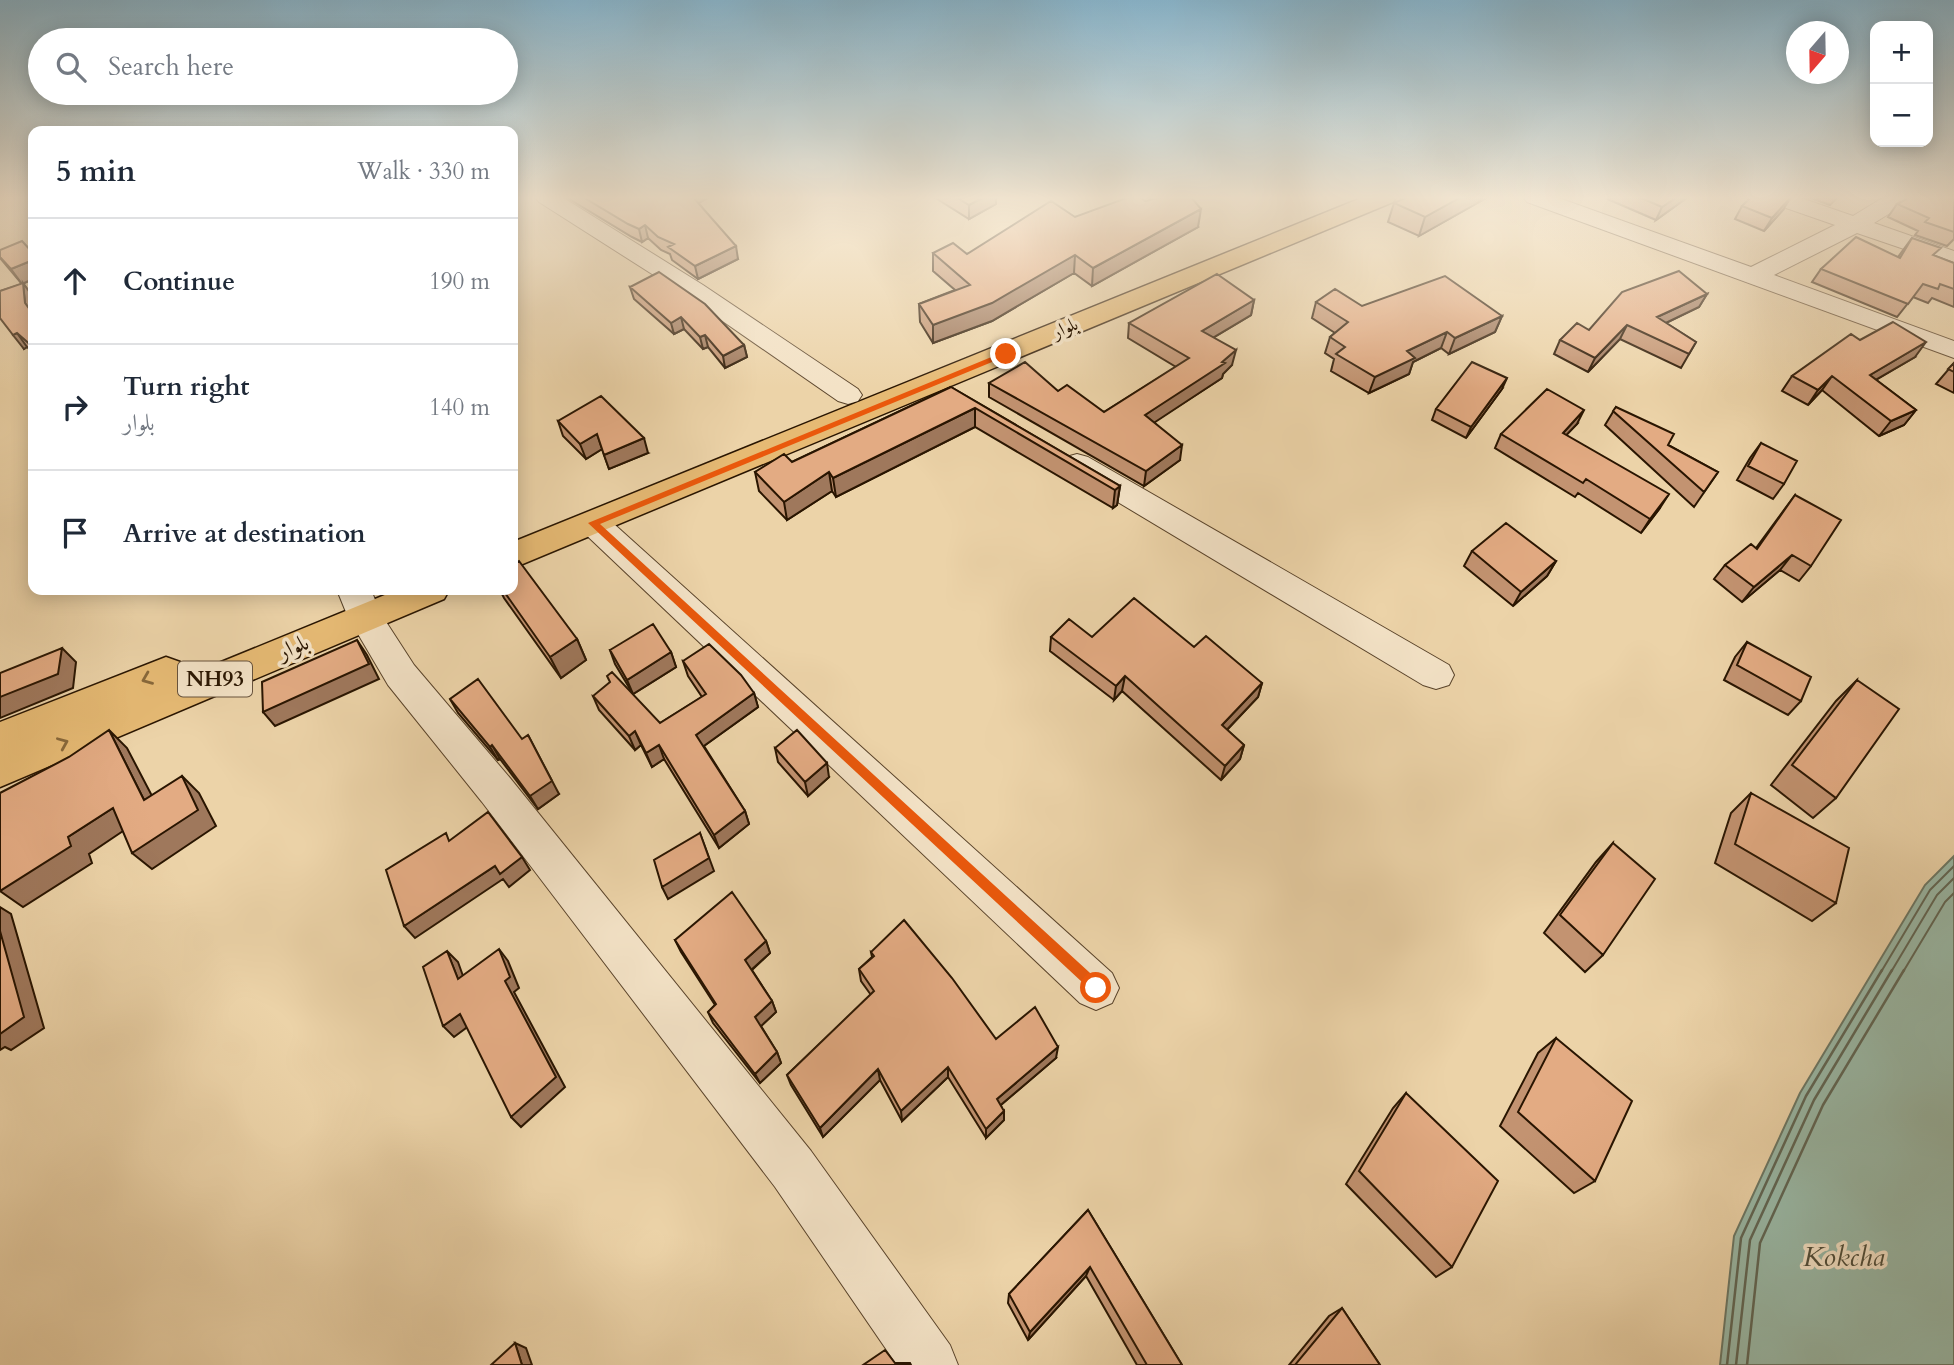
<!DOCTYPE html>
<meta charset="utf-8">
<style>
body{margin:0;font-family:Cardo,Amiri,serif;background:#f6f6f7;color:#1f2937}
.controls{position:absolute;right:21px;top:21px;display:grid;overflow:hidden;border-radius:14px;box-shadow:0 4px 18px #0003}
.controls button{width:63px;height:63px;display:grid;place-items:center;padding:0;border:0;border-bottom:2px solid #e0e1e3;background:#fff;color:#1f2937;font:35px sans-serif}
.compass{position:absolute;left:1786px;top:21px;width:63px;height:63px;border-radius:50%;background:#fff;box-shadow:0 4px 18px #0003;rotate:200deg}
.stop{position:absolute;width:21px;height:21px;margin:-16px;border:5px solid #ea580c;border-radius:50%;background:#fff}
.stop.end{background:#ea580c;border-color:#fff;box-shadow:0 2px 7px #0008}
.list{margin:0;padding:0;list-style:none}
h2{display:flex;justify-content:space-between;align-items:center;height:91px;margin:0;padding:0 28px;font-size:30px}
h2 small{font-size:23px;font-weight:400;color:#747a83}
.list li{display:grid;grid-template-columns:46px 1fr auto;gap:21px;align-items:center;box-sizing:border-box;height:126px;padding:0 28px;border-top:2px solid #e0e1e3}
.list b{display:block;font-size:26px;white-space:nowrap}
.list p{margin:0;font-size:23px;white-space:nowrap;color:#747a83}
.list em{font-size:23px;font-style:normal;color:#747a83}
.icon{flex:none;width:38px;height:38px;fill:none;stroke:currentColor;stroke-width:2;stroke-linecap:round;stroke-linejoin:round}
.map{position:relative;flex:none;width:1954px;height:1365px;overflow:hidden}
.search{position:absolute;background:#fff;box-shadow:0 4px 18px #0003;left:28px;top:28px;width:490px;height:77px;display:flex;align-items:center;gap:18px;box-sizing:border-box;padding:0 24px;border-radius:38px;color:#747a83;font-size:26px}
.panel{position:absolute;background:#fff;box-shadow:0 4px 18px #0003;left:28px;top:126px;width:490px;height:469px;border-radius:14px}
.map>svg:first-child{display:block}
</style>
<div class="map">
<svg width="1954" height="1365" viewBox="0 0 1954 1365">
<rect width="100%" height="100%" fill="#ecd3a8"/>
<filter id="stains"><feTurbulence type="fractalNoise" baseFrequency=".00286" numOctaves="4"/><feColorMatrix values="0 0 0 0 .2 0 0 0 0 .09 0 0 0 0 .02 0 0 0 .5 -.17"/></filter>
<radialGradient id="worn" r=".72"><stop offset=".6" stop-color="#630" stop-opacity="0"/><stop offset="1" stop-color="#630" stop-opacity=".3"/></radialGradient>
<path fill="#99b8a6" stroke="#6c7764" stroke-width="2" d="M 1954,856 L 1954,1365 L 1720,1365 L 1734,1236 L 1800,1093 L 1925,885 Z"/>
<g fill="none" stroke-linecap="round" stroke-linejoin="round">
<path stroke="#616654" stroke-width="2" d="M 1881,972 L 1930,890 L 1954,866
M 1891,972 L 1937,895 L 1954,878
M 1903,972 L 1945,902 L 1954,893"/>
<path stroke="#616654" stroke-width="2.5" d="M 1727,1365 L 1741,1238 L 1806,1096 L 1882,970
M 1736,1365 L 1750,1240 L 1814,1100 L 1892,970
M 1747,1365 L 1760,1243 L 1823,1105 L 1904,970"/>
<g stroke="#5a442b" stroke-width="2">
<path id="minor" d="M 535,197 L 562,197 L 703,285 L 858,389 L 862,395 L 858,401 L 848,404 L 838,401 L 685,295 L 539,202 Z
M 1523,197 L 1556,197 L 1751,267 L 1835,225 L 1769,202 L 1766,197 L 1798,197 L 1853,216 L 1884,197 L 1911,197 L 1908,202 L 1874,223 L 1954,251 L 1954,266 L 1857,233 L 1774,275 L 1954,341 L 1954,358 L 1527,202 Z
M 1077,454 L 1088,457 L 1449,665 L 1454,675 L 1449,685 L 1436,689 L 1423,685 L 1066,471 L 1062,464 L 1066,457 Z
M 593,512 L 604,515 L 1112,973 L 1119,988 L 1112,1003 L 1096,1010 L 1080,1003 L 582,531 L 577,523 L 582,515 Z
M 337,590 L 371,590 L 381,614 L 414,665 L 510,778 L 811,1151 L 950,1345 L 958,1365 L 897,1365 L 775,1187 L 482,802 L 388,685 L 348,617 Z"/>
</g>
<g stroke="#291501" stroke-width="3">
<path id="major" d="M 1364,197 L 1396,197 L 1393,202 L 513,568 L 513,542 Z
M 397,590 L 449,590 L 444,599 L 0,787 L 0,722 L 166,657 L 180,662 L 185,672 L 182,678 Z"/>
</g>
<use href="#minor" fill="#f3e2c6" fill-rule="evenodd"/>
<use href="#major" fill="#e6ba74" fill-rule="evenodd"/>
</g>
<path fill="#c39371" stroke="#291501" stroke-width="2" d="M 566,197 L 709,197 L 699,203 L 738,259 L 698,279 L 672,260 L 670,254 L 661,250 L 648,238 L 642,242 L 632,237 Z
M 934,197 L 996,197 L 996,204 L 969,219 Z
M 1488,197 L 1419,236 L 1388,222 L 1394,203 Z
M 1808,197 L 1838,197 L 1830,205 Z
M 1954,197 L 1954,239 L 1947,246 L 1915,235 L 1918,231 L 1888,217 L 1897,204 Z
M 1605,198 L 1605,197 L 1688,197 L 1656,220 Z
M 1145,201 L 1198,227 L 1092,286 L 1074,273 L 992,321 L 933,343 L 920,322 L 919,304 L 955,290 L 933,271 L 933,253 L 967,254 L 1075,217 Z
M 1742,206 L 1783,210 L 1764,231 L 1735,219 Z
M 1912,238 L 1935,256 L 1954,263 L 1954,307 L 1932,298 L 1928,303 L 1913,297 L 1897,317 L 1812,282 L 1821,269 L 1898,257 Z
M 0,258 L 33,279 L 22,284 L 23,283 L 33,297 L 33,352 L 27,347 L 24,349 L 0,291 L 22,284 Z
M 630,287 L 744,345 L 747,357 L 725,368 L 708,347 L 703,349 L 684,329 L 674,334 L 634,299 Z
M 1707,294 L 1699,307 L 1666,323 L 1696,342 L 1681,368 L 1620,339 L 1588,372 L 1554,354 L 1560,340 L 1589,330 Z
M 1254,300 L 1251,315 L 1213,338 L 1232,365 L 1223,374 L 1222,378 L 1154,422 L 1180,460 L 1144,486 L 989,397 L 989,383 L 1058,391 L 1104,412 L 1176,367 L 1128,338 L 1129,323 Z
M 1316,302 L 1362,306 L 1502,316 L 1495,332 L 1449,354 L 1441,348 L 1413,362 L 1409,374 L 1369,393 L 1331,371 L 1334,359 L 1325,353 L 1330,337 L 1335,333 L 1312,318 Z
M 1860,340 L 1915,357 L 1876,380 L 1916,410 L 1904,425 L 1879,436 L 1822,390 L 1808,405 L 1782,391 L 1792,376 Z
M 1954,363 L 1954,393 L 1936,384 Z
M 951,387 L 1120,486 L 1117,505 L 1113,508 L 975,427 L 836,497 L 832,491 L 787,520 L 759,491 L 755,472 L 792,462 Z
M 1502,389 L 1466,438 L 1432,420 L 1436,409 Z
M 1616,407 L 1668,445 L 1718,472 L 1694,507 L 1605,425 Z
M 558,421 L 648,453 L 609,469 L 602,449 L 586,459 L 563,436 Z
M 1577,424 L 1566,435 L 1660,508 L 1641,533 L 1578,493 L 1575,497 L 1495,448 L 1501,434 Z
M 1761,443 L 1784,484 L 1773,499 L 1737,480 L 1750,458 Z
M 1795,495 L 1811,566 L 1799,581 L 1780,570 L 1742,602 L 1714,579 L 1725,565 L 1756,548 Z
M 1472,551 L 1556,561 L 1547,576 L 1513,606 L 1464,566 Z
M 500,590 L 513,590 L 577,639 L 586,660 L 561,678 L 504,598 Z
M 1051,637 L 1092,637 L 1194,647 L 1262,683 L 1258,697 L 1227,730 L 1244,745 L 1240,759 L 1221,780 L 1122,691 L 1114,700 L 1050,651 Z
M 1747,642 L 1801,701 L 1788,715 L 1724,680 L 1735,657 Z
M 610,650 L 671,652 L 676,667 L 633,694 L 615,664 Z
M 683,661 L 754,693 L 758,707 L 704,746 L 745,811 L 749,824 L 719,848 L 664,759 L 652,767 L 641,745 L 635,750 L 599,710 L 593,696 L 660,723 L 702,697 L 688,676 Z
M 1857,680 L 1836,798 L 1813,818 L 1771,785 L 1836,701 Z
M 450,699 L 559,794 L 538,809 L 500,759 L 498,760 L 458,713 Z
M 775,748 L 829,777 L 808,796 L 778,762 Z
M 1751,793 L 1836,903 L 1812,921 L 1715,863 L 1731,813 Z
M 1613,843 L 1603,955 L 1585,972 L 1544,933 L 1596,862 Z
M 675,940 L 766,941 L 770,953 L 752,970 L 772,1001 L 776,1012 L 761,1026 L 777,1052 L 781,1063 L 760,1083 L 713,1023 L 708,1012 L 715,1005 L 681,952 Z
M 871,952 L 996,1039 L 1056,1058 L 1001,1105 L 1004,1120 L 986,1138 L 948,1077 L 902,1121 L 880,1080 L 823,1137 L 791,1085 L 787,1075 L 871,995 L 861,981 L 859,969 L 872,957 Z
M 1556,1038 L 1595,1181 L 1574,1193 L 1500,1126 L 1538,1053 Z
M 1406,1093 L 1452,1267 L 1436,1277 L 1346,1184 L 1393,1108 Z
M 1088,1210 L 1182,1365 L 1137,1365 L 1086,1276 L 1028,1340 L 1008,1303 L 1009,1294 Z
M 1342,1308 L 1380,1365 L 1289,1365 L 1329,1316 Z"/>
<path fill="#9f785c" stroke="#291501" stroke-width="2" d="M 692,197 L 709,197 L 694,206 Z
M 984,197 L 996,197 L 996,204 L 969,219 L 969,205 Z
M 1461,197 L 1488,197 L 1419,236 L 1425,217 Z
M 1677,197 L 1688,197 L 1656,220 L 1662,207 Z
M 1791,197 L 1783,210 L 1764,231 L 1772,218 Z
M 1201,209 L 1198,227 L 1092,286 L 1093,268 Z
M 645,225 L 648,238 L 642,242 L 639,229 Z
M 736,246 L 738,259 L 698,279 L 695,266 Z
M 1075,255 L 1074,273 L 992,321 L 933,343 L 933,325 Z
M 33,260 L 33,279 L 22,284 L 11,269 Z
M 23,283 L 33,297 L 33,314 L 25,303 Z
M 1707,294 L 1699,307 L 1649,331 L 1657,317 Z
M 1254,300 L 1251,315 L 1199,346 L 1202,331 Z
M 1502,316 L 1495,332 L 1449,354 L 1455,338 Z
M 681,317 L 684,329 L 674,334 L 671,323 Z
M 1627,325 L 1620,339 L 1588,372 L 1595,358 Z
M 1447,332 L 1441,348 L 1413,362 L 1409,374 L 1369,393 L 1375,377 L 1407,351 Z
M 17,333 L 27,347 L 24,349 L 13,335 Z
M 705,335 L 708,347 L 703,349 L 700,337 Z
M 1926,342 L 1915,357 L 1858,390 L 1870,375 Z
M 744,345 L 747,357 L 725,368 L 723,356 Z
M 1236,350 L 1232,365 L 1223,374 L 1222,378 L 1143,430 L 1145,415 L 1222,362 Z
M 1832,376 L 1822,390 L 1808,405 L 1818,390 Z
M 1507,378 L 1502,389 L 1466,438 L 1471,427 Z
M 975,408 L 975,427 L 836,497 L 833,478 Z
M 1584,410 L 1577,424 L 1555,447 L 1563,433 Z
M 1916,410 L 1904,425 L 1879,436 L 1891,421 Z
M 597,434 L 602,449 L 586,459 L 580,444 Z
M 644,438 L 648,453 L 609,469 L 604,455 Z
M 1182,445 L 1180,460 L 1144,486 L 1146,471 Z
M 829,472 L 832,491 L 787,520 L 784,502 Z
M 1120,486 L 1117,505 L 1113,508 L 1115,490 Z
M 1669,494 L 1660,508 L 1641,533 L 1650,519 Z
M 1792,555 L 1780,570 L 1742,602 L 1754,587 Z
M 1556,561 L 1547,576 L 1513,606 L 1521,592 Z
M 577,639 L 586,660 L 561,678 L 550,657 Z
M 357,640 L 367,655 L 379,679 L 275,726 L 263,712 Z
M 62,648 L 76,662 L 73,688 L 0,718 L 0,697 Z
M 671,652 L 676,667 L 633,694 L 627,680 Z
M 1125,676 L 1122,691 L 1114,700 L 1116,686 Z
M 1262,683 L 1258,697 L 1218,739 L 1222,725 Z
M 754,693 L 758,707 L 701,748 L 696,735 Z
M 109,730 L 127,748 L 163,817 L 144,800 Z
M 635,731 L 641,745 L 635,750 L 629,736 Z
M 528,735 L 559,794 L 538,809 L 530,796 Z
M 492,745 L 500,759 L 498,760 L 490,747 Z
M 659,745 L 664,759 L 652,767 L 646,753 Z
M 1244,745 L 1240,759 L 1221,780 L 1225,766 Z
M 827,763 L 829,777 L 808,796 L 805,782 Z
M 182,776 L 199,793 L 216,826 L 152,869 L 132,853 Z
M 113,808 L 132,825 L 89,854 L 92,863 L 23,907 L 0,891 L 68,837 Z
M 745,811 L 749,824 L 719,848 L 714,835 Z
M 700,833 L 714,871 L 668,899 L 662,887 Z
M 522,857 L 530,870 L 509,887 L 503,879 L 415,938 L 404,926 L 495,866 Z
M 0,907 L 11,914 L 44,1028 L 11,1050 L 5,1047 L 0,1050 Z
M 766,941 L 770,953 L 750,971 L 745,960 Z
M 499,949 L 508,961 L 519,988 L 514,992 L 565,1087 L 521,1127 L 511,1117 L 505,981 Z
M 447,951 L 458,962 L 468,990 L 458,979 Z
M 772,1001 L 776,1012 L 759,1028 L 755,1017 Z
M 460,1014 L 470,1025 L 454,1037 L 443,1026 Z
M 1058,1047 L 1056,1058 L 996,1109 L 997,1099 Z
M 777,1052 L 781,1063 L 760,1083 L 755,1074 Z
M 948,1067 L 948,1077 L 902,1121 L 901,1111 Z
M 878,1069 L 880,1080 L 823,1137 L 820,1128 Z
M 1004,1111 L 1004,1120 L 986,1138 L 986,1129 Z
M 1090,1267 L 1086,1276 L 1028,1340 L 1030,1332 Z
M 515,1343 L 526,1348 L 532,1365 L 522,1365 Z"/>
<path fill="#e3ab83" stroke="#291501" stroke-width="2" d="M 583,197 L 693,197 L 736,246 L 695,266 L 668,247 L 674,244 L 658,237 L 645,225 L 639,229 L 628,224 Z
M 956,197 L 984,197 L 969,205 Z
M 1129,197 L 1140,197 L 1145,201 L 1162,197 L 1191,197 L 1201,209 L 1093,268 L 1075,255 L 992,303 L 933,325 L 919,304 L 970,285 L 933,253 L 953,243 L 967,254 L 1051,201 L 1075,217 Z
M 1407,197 L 1461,197 L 1425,217 L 1394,203 Z
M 1639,197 L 1677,197 L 1662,207 Z
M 1751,197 L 1791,197 L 1772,218 L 1742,206 Z
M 1910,197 L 1954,197 L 1954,232 L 1925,222 L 1929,218 L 1897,204 Z
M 1856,237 L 1900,258 L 1912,238 L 1941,248 L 1933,255 L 1954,263 L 1954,289 L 1940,284 L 1938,289 L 1923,284 L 1908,304 L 1821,269 Z
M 22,241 L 33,253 L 33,260 L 11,269 L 0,257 L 0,250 Z
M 1679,271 L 1707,294 L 1657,317 L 1696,342 L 1689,354 L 1627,325 L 1595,358 L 1560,340 L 1577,323 L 1589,330 L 1622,292 Z
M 659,272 L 705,304 L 744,345 L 723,356 L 705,335 L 700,337 L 681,317 L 671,323 L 630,287 Z
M 1217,274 L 1254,300 L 1202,331 L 1236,350 L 1222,362 L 1225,363 L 1145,415 L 1182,445 L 1146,471 L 989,383 L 1025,362 L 1058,391 L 1067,385 L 1104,412 L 1189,358 L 1129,323 Z
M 1445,276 L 1502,316 L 1455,338 L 1447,332 L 1407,351 L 1415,358 L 1375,377 L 1336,354 L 1345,347 L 1330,337 L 1348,322 L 1316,302 L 1335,289 L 1362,306 Z
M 23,283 L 25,303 L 33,314 L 33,347 L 17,333 L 13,335 L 0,318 L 0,291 Z
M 1893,322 L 1926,342 L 1870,375 L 1916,410 L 1891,421 L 1832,376 L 1818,390 L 1792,376 L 1851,334 L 1860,340 Z
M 1472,362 L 1507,378 L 1471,427 L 1436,409 Z
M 1954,363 L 1954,372 L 1948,369 Z
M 951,387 L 1120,486 L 1115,490 L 975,408 L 833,478 L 829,472 L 784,502 L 755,472 L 784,454 L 792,462 Z
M 1547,389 L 1584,410 L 1563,433 L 1669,494 L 1650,519 L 1586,479 L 1583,483 L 1501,434 Z
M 601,396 L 644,438 L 604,455 L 597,434 L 580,444 L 558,421 Z
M 1616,407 L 1674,434 L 1668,445 L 1718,472 L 1704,492 L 1613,411 Z
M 1761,443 L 1797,461 L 1784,484 L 1748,466 Z
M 1795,495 L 1841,520 L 1811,566 L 1792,555 L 1754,587 L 1725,565 L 1751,544 L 1757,549 Z
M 1506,523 L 1556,561 L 1521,592 L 1472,551 Z
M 519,561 L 577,639 L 550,657 L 503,590 L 513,590 L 513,565 Z
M 1134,598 L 1194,647 L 1206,636 L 1262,683 L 1222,725 L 1244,745 L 1225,766 L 1125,676 L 1116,686 L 1051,637 L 1069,619 L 1092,637 Z
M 653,624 L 671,652 L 627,680 L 610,650 Z
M 357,640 L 369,664 L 263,712 L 262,682 Z
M 1747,642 L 1811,677 L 1801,701 L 1737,665 Z
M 709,644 L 741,675 L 754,693 L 696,735 L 745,811 L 714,835 L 659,745 L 646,753 L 635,731 L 629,736 L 593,696 L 610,682 L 607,676 L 612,672 L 660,723 L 706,694 L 683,661 Z
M 62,648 L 58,674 L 0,697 L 0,673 Z
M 478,679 L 522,739 L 528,735 L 552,781 L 530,796 L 492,745 L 490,747 L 450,699 Z
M 1857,680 L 1899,709 L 1836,798 L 1792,765 Z
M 109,730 L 144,800 L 182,776 L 198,810 L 132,853 L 113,808 L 68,837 L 71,846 L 0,891 L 0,793 L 69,757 Z
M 797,730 L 827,763 L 805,782 L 775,748 Z
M 1751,793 L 1849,848 L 1836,903 L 1735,844 Z
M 488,812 L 522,857 L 500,874 L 495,866 L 404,926 L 386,870 L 446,833 L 449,841 Z
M 700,833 L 709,858 L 662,887 L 654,860 Z
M 1613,843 L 1655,879 L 1603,955 L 1560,915 Z
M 732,892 L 766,941 L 745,960 L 772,1001 L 755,1017 L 777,1052 L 755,1074 L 708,1012 L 716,1004 L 675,940 Z
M 904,920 L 952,978 L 996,1039 L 1035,1007 L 1058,1047 L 997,1099 L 1004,1111 L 986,1129 L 948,1067 L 901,1111 L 878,1069 L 820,1128 L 787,1075 L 874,991 L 859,969 L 874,956 L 871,952 Z
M 0,931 L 24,1017 L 0,1034 Z
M 499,949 L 510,977 L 505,981 L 556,1077 L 511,1117 L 460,1014 L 443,1026 L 423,967 L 447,951 L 458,979 Z
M 1556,1038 L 1632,1101 L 1595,1181 L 1518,1112 Z
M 1406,1093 L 1498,1181 L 1452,1267 L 1359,1171 Z
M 1088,1210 L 1182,1365 L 1147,1365 L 1090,1267 L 1030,1332 L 1009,1294 Z
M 1342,1308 L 1380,1365 L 1295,1365 Z
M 515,1343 L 522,1365 L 491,1365 Z
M 885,1350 L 895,1363 L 910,1363 L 911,1365 L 863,1365 Z"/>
<defs><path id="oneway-chevron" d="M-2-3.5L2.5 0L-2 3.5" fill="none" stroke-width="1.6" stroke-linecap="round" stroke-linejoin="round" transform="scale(1.75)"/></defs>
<g stroke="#88683a">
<use href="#oneway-chevron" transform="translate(147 679) rotate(158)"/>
<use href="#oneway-chevron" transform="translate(63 743) rotate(-23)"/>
</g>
<linearGradient id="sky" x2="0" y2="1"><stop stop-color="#88b6ce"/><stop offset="0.51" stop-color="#f6ebd8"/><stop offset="1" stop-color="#f6ebd8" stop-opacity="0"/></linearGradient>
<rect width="1954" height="388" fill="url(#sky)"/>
<path fill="#ea580c" d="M 1006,351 L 1009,355 L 600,524 L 1101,983 L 1103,988 L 1096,995 L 588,523 Z"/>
<g text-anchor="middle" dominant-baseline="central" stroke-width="7" stroke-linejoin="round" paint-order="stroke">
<g font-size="19" fill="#291501" stroke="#f3e2c6">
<text transform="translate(1065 328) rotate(-23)">بلوار</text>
</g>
<rect fill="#f3e2c6" stroke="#66523c" stroke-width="2" x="178" y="661.5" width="74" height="35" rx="5"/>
<g font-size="21" font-weight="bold" fill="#291501">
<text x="215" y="679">NH93</text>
</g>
<g font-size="23" fill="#291501" stroke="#f3e2c6">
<text transform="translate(293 647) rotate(-23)">بلوار</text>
</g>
<g font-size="28" font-style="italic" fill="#504e3b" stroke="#f3e2c6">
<text x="1844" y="1257">Kokcha</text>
</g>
</g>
<rect width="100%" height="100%" filter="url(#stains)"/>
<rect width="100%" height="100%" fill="url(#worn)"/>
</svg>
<div class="controls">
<button>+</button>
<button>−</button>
</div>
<svg class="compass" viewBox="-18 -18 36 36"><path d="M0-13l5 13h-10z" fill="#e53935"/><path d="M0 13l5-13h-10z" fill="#747a83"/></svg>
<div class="stop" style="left:1096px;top:988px"></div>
<div class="stop end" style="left:1006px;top:354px"></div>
<div class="search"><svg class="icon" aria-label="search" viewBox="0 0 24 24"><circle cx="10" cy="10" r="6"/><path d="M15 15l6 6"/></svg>Search here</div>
<section class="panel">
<h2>5 min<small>Walk · 330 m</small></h2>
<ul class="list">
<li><svg class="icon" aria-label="ahead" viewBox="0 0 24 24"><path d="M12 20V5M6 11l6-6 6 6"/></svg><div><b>Continue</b></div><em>190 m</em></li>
<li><svg class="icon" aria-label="right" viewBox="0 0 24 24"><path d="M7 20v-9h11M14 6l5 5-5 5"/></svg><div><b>Turn right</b><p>بلوار</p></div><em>140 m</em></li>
<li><svg class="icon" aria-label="arrive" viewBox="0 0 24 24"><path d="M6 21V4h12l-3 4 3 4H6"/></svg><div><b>Arrive at destination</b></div></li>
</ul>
</section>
</div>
